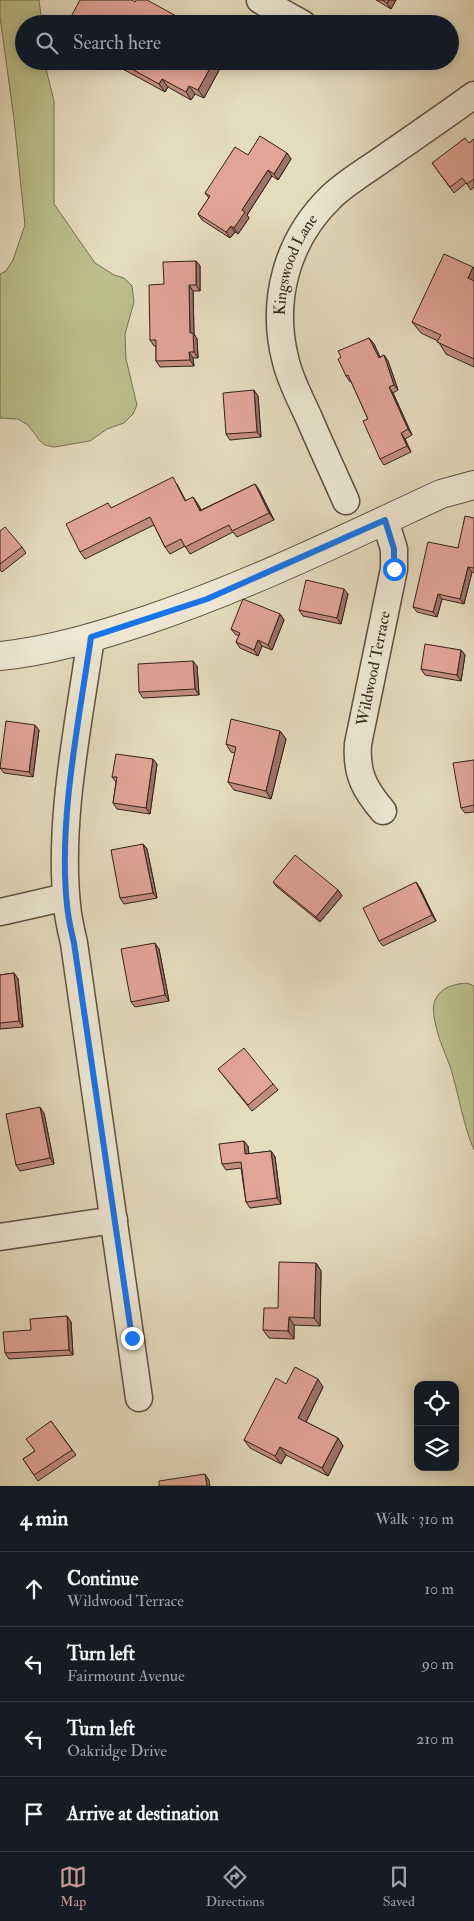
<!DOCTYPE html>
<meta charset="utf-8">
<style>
body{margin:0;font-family:"IM FELL Double Pica",serif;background:#20242c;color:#f1f3f6}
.controls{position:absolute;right:15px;bottom:15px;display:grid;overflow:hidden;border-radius:10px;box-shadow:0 2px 12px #0003}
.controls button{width:45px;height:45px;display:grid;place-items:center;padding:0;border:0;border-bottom:1px solid #363941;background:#171b24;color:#f1f3f6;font:25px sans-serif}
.stop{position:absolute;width:15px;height:15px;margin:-11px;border:4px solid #1a73e8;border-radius:50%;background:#fff}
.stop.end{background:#1a73e8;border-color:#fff;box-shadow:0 1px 5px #0008}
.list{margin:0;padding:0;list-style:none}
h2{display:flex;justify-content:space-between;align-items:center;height:65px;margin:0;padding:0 20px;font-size:21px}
h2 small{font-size:16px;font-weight:400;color:#9ea1a6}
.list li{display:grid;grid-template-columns:32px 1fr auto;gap:15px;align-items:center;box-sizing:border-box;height:75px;padding:0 20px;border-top:1px solid #363941}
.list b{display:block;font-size:19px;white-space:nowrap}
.list p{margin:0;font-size:16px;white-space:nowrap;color:#9ea1a6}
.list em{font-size:16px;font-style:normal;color:#9ea1a6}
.icon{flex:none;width:28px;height:28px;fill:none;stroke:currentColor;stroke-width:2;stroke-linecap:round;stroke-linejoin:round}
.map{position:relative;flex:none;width:474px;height:1486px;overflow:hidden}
.search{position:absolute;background:#171b24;box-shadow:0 2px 12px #0003;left:15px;right:15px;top:15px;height:55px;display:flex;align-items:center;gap:12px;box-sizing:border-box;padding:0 18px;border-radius:28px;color:#9ea1a6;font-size:19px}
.sheet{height:365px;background:#171b24}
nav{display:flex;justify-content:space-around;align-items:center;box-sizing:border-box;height:70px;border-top:1px solid #363941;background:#171b24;font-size:14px;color:#9ea1a6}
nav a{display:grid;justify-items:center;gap:2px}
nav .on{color:#c59692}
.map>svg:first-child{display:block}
</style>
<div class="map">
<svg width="474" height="1486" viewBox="0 0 474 1486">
<rect width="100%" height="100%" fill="#e5dbbd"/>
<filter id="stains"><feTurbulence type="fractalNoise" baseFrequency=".004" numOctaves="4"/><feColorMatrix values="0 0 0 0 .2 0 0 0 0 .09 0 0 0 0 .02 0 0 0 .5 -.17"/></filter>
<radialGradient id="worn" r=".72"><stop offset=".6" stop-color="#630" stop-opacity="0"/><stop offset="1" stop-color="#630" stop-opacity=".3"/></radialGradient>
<path fill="#bcbe8c" stroke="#777053" d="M 0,0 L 39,0 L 42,24 L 24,24 L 24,61 L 44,61 L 54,101 L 54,204 L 95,263 L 114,275 L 124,278 L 132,286 L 134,302 L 125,334 L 126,359 L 137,405 L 133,414 L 124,423 L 107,429 L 90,441 L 54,447 L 45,445 L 40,441 L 28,425 L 18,419 L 0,418 L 0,274 L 6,271 L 13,260 L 25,225 L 14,119 L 0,17 Z
M 467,983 L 474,986 L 474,1150 C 463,1124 459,1096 451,1069 C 446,1055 439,1041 436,1026 C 434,1019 432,1006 435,1000 C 441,987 454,984 467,983 Z"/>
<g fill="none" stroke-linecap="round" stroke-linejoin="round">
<g stroke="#5f5043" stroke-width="29">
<g id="minor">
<path d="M 260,0 L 303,24"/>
<path id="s1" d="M 346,501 C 334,474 321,446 309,418 C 301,400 291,382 286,362 C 270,302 286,240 332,196 C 348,181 369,169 387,156 C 416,136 445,116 474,95"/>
<path d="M 91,637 C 79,723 58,819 67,905 C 68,918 71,930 74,943 L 139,1398"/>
<path id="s2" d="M 383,811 C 364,789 356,773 358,744 L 394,569 L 394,549 L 385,520"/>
<path d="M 0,912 L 66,897"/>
<path d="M 0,1237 L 114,1220"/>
</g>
</g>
<g stroke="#5f5043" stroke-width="30">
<path id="tertiary" d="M 0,656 C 50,651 99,636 147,620 C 248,586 344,539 441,494 L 474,485"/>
</g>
<use href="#minor" stroke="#eee8d4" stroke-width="26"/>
<use href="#tertiary" stroke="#eee8d4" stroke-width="28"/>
</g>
<path fill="#c28d81" stroke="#32211a" d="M 376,0 L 396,0 L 391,9 Z
M 108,61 L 224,61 L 204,98 L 195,94 L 191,100 L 168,87 L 165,92 Z
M 474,139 L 474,187 L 471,190 L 466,183 L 454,193 L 432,163 L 469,143 Z
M 287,153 L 291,159 L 278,180 L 272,176 L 247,215 L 249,218 L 238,234 L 235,232 L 230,238 L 202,220 L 198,214 L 209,198 L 205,193 L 248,155 Z
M 196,261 L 200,266 L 200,291 L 193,291 L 194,334 L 197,339 L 198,358 L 193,358 L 194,366 L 160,367 L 156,361 L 156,346 L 154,346 L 150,340 L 164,284 Z
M 474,268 L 474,367 L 446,354 L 438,341 L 421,333 L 412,322 Z
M 369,338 L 374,344 L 380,357 L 384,355 L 388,361 L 398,390 L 393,393 L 412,435 L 405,439 L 411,452 L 384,465 L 380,459 L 368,419 L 351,381 L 350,382 L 346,376 L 341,357 Z
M 258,396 L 261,437 L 230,440 L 226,434 Z
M 177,484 L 186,501 L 193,497 L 201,510 L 255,484 L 259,490 L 274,520 L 237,537 L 233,532 L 190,554 L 185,546 L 170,554 L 165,547 L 154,525 L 85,559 L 80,552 L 111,508 Z
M 474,518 L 474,573 L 472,572 L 464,604 L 442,599 L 437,617 L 417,612 L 413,607 L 458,548 Z
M 0,531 L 22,547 L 26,553 L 2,572 L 0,570 Z
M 348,594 L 341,624 L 303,616 L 299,610 Z
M 280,614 L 284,620 L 272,650 L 262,646 L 258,656 L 240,648 L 236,642 L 239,636 L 235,634 L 231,629 Z
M 461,650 L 465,655 L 461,681 L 425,675 L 421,669 Z
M 197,666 L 199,695 L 143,698 L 139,692 Z
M 39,730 L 33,777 L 4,773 L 0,768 L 0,765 Z
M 280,731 L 286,739 L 271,799 L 234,790 L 228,782 L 235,753 L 231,752 L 226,744 Z
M 474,760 L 474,812 L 465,813 L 461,808 Z
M 157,764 L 150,814 L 117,809 L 113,803 L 116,782 L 112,777 Z
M 143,844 L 147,849 L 157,898 L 124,904 L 120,898 Z
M 273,882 L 338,890 L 342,896 L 320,922 L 277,887 Z
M 420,888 L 436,921 L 383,946 L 379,941 Z
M 159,949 L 169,1001 L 135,1007 L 131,1002 Z
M 14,973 L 18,979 L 23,1027 L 0,1029 L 0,975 Z
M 218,1069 L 273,1084 L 278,1090 L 252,1111 Z
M 44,1113 L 54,1164 L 20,1171 L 16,1165 Z
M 248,1146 L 249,1154 L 271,1151 L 275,1157 L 281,1204 L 250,1208 L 246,1202 L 241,1168 L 226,1170 L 222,1164 Z
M 316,1263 L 321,1271 L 320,1326 L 294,1325 L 294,1339 L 269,1338 L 263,1330 L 278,1308 Z
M 67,1316 L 71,1322 L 73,1355 L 9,1359 L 5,1353 L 31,1330 Z
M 286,1384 L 323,1387 L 306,1422 L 338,1438 L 343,1446 L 328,1476 L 286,1455 L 281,1464 L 250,1448 L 244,1440 Z
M 51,1421 L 76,1455 L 38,1481 L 23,1459 L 35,1451 Z"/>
<path fill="#9e7369" stroke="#32211a" d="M 389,0 L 396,0 L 391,9 L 387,3 Z
M 214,61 L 224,61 L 204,98 L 198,90 Z
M 162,79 L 168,87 L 165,92 L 159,84 Z
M 189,86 L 195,94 L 191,100 L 186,92 Z
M 287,153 L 291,159 L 278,180 L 274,174 Z
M 268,170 L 272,176 L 247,215 L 249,218 L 238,234 L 234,228 L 242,210 Z
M 231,226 L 235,232 L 230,238 L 226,232 Z
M 196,261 L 200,266 L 200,291 L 196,285 Z
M 473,267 L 474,268 L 474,286 L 468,278 Z
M 189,285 L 193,291 L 194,334 L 197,339 L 198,358 L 194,352 L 190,333 Z
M 369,338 L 374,344 L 383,364 L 379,358 Z
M 189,352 L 193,358 L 194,366 L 190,360 Z
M 384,355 L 388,361 L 398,390 L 394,385 Z
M 389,387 L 393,393 L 412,435 L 408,429 Z
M 254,390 L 258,396 L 261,437 L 257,432 Z
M 401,433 L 405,439 L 411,452 L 407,446 Z
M 255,484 L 259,490 L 274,520 L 269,513 Z
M 193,497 L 198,504 L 205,518 L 200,511 Z
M 468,567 L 472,572 L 464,604 L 460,599 Z
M 344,589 L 348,594 L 341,624 L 337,618 Z
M 438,594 L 442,599 L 437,617 L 433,612 Z
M 280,614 L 284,620 L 272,650 L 268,645 Z
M 258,640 L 262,646 L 258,656 L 254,650 Z
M 461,650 L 465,655 L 461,681 L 457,675 Z
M 193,661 L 197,666 L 199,695 L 195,689 Z
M 35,725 L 39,730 L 33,777 L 29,772 Z
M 280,731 L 286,739 L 271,799 L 266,791 Z
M 153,759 L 157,764 L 150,814 L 146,808 Z
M 143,844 L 147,849 L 157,898 L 153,893 Z
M 416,882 L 420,888 L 436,921 L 432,915 Z
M 338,890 L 342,896 L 320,922 L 316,917 Z
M 155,943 L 159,949 L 169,1001 L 165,995 Z
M 14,973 L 18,979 L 23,1027 L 19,1021 Z
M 40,1107 L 44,1113 L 54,1164 L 50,1158 Z
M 244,1141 L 248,1146 L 249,1160 L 245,1154 Z
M 271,1151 L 275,1157 L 281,1204 L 277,1198 Z
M 316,1263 L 321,1271 L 320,1326 L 314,1318 Z
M 67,1316 L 71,1322 L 73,1355 L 69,1350 Z
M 289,1317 L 294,1325 L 294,1339 L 288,1331 Z
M 318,1379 L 323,1387 L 304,1426 L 298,1418 Z
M 338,1438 L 343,1446 L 328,1476 L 322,1468 Z
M 280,1447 L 286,1455 L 281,1464 L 275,1456 Z
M 205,1474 L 209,1480 L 210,1486 L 207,1486 Z"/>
<path fill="#e1a496" stroke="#32211a" d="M 80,0 L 132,0 L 135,2 L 136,0 L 147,0 L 191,24 L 67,24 Z
M 382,0 L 389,0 L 387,3 Z
M 117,61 L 214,61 L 198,90 L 189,86 L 186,92 L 162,79 L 159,84 Z
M 260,136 L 287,153 L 274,174 L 268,170 L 242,210 L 245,212 L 234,228 L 231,226 L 226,232 L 198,214 L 210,196 L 205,193 L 235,147 L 248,155 Z
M 465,138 L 469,143 L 474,139 L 474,179 L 467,184 L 462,178 L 450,187 L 432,163 Z
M 444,254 L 473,267 L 468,278 L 474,281 L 474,359 L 437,342 L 441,335 L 412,322 Z
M 196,261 L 196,285 L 189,285 L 190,333 L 193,333 L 194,352 L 189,352 L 190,360 L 156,361 L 156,340 L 150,340 L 149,285 L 164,284 L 163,262 Z
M 369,338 L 379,358 L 384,355 L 394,385 L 389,387 L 408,429 L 401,433 L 407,446 L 380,459 L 363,421 L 368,419 L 348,375 L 346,376 L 338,359 L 341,357 L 338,351 Z
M 254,390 L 257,432 L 226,434 L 223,393 Z
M 173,477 L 185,501 L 193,497 L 200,511 L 255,484 L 269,513 L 232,531 L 229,525 L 185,547 L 181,539 L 165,547 L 150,517 L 80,552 L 66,524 L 108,503 L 111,508 Z
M 465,516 L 474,518 L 474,568 L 468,567 L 460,599 L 438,594 L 433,612 L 413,607 L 428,542 L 458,548 Z
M 5,527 L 22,547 L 0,564 L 0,531 Z
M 306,580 L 344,589 L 337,618 L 299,610 Z
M 243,599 L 280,614 L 268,645 L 258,640 L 254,650 L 236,642 L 240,633 L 231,629 Z
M 425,644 L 461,650 L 457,675 L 421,669 Z
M 193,661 L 195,689 L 139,692 L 138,664 Z
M 231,719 L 280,731 L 266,791 L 228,782 L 236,747 L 226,744 Z
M 6,721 L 35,725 L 29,772 L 0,768 Z
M 116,754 L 153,759 L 146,808 L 113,803 L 117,777 L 112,777 Z
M 474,760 L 474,805 L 461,808 L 453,763 Z
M 143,844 L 153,893 L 120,898 L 111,850 Z
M 295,855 L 338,890 L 316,917 L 273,882 Z
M 416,882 L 432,915 L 379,941 L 363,908 Z
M 155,943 L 165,995 L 131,1002 L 121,949 Z
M 14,973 L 19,1021 L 0,1023 L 0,975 Z
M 244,1048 L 273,1084 L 248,1105 L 218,1069 Z
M 40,1107 L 50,1158 L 16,1165 L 6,1114 Z
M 244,1141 L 245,1154 L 271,1151 L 277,1198 L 246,1202 L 241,1162 L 222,1164 L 219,1144 Z
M 279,1262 L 316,1263 L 314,1318 L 289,1317 L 288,1331 L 263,1330 L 264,1308 L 278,1308 Z
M 67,1316 L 69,1350 L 5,1353 L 3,1332 L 31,1330 L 30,1319 Z
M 295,1367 L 318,1379 L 298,1418 L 338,1438 L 322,1468 L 280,1447 L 275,1456 L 244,1440 L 276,1378 L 286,1384 Z
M 51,1421 L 72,1450 L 34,1475 L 23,1459 L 35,1451 L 26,1439 Z
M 205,1474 L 207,1486 L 159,1486 L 159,1481 Z"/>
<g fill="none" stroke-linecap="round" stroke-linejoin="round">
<path stroke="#1a73e8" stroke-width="6" d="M 132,1338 L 74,943 C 71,930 68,918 67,905 C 58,821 79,721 91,637 L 207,599 L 385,520 L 394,549 L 394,569"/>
</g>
<g text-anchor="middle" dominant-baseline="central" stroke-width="4" stroke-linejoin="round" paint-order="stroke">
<g font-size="16" fill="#32211a" stroke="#eee8d4">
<text stroke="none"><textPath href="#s1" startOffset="252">Kingswood Lane</textPath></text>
<text stroke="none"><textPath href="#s2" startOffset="151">Wildwood Terrace</textPath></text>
</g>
</g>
<rect width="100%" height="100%" filter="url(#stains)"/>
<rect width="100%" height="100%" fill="url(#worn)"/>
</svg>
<div class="controls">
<button><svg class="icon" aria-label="locate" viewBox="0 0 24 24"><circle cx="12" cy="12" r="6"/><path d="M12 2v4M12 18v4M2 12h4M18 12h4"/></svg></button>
<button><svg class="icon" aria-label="layers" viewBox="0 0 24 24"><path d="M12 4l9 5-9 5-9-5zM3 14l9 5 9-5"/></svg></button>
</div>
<div class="stop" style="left:394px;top:569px"></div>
<div class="stop end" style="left:132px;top:1338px"></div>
<div class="search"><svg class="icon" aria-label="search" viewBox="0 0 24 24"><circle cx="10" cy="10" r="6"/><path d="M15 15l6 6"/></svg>Search here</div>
</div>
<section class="sheet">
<h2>4 min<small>Walk · 310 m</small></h2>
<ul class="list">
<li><svg class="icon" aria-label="ahead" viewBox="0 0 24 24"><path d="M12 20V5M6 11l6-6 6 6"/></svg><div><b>Continue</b><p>Wildwood Terrace</p></div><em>10 m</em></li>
<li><svg class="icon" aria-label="left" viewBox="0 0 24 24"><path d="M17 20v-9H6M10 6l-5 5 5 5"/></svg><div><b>Turn left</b><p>Fairmount Avenue</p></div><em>90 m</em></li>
<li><svg class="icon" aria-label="left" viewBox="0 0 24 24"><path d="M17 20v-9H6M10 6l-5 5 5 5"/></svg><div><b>Turn left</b><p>Oakridge Drive</p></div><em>210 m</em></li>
<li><svg class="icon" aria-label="arrive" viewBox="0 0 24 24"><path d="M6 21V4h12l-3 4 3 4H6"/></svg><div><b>Arrive at destination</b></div></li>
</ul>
</section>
<nav>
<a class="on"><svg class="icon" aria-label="map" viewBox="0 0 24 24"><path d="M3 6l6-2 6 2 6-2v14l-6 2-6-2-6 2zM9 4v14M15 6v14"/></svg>Map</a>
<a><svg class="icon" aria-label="directions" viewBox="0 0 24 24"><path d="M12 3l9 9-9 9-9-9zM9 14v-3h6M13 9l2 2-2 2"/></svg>Directions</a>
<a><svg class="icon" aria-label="saved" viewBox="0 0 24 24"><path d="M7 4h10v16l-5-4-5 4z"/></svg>Saved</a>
</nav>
